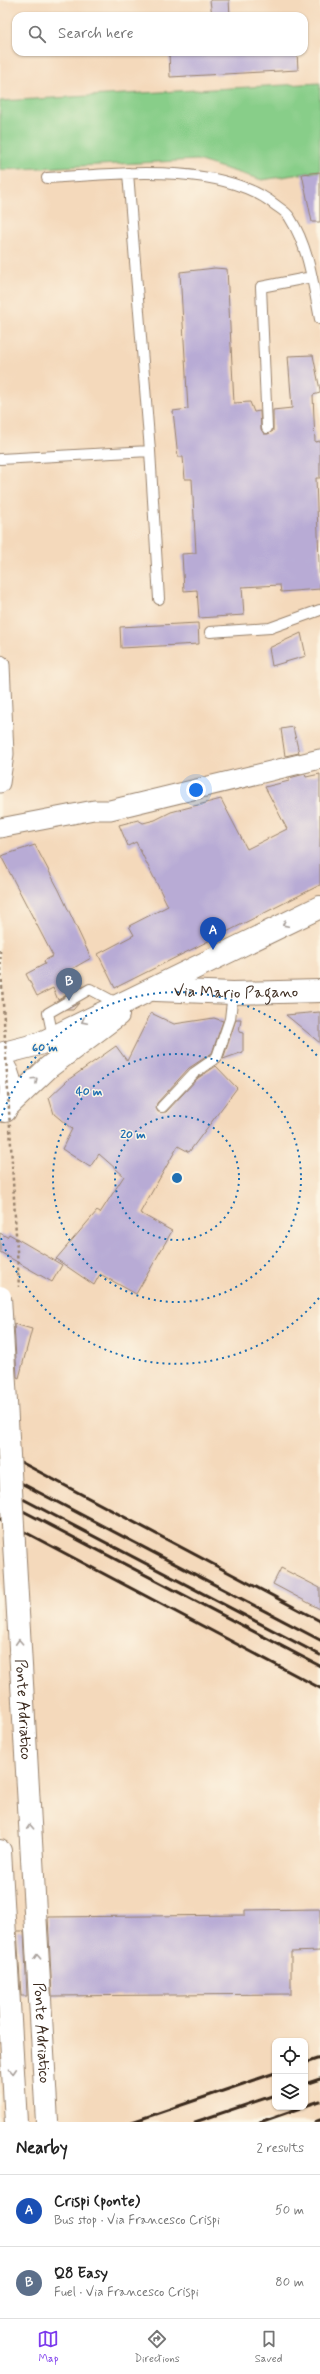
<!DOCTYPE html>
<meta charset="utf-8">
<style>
body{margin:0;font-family:Mynerve,sans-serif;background:#f6f6f6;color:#222}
.controls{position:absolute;right:12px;bottom:12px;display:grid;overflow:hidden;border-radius:8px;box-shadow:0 1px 3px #0004}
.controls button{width:36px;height:36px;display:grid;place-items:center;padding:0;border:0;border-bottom:1px solid #e0e0e0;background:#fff;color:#222;font:20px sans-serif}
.you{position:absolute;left:196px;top:790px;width:14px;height:14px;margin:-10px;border:3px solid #fff;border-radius:50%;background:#1a73e8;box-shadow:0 0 0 6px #1a73e833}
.badge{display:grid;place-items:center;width:26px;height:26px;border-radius:50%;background:#7c3aed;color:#fff;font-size:13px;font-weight:700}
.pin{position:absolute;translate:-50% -33px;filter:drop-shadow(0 1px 2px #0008)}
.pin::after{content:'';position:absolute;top:21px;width:14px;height:12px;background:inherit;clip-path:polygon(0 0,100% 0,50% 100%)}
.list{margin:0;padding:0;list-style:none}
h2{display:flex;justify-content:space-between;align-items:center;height:52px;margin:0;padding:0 16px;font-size:17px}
h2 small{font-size:13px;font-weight:400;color:#767676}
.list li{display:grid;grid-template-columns:26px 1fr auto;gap:12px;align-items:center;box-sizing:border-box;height:72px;padding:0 16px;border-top:1px solid #e0e0e0}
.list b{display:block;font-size:15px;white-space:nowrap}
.list p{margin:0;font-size:13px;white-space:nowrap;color:#767676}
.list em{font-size:13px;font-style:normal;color:#767676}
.icon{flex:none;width:22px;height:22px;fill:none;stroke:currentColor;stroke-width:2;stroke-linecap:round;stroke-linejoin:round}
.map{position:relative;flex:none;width:320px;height:2122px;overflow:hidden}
.search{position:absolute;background:#fff;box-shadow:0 1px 3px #0004;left:12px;right:12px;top:12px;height:44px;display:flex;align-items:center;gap:10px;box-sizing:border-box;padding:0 14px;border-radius:12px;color:#767676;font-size:15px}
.sheet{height:196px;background:#fff}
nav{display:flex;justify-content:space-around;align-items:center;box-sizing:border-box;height:56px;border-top:1px solid #e0e0e0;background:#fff;font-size:11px;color:#767676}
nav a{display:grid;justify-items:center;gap:2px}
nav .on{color:#7c3aed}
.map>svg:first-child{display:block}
</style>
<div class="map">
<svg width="320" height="2122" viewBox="0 0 320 2122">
<rect width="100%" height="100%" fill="#fcf5e5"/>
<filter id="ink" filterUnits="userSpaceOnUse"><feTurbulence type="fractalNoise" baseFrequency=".025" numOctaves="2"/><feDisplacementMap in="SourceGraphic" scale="8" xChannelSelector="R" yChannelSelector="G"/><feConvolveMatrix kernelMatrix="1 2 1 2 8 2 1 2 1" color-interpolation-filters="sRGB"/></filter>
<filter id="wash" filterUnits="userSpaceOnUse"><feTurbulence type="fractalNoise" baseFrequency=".012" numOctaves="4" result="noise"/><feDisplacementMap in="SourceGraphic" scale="16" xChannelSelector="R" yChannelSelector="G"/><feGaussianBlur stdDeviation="0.9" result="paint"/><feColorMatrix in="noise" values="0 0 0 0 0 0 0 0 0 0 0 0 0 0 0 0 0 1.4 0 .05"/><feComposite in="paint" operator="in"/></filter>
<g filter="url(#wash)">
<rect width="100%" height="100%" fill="#f4d9bb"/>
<path fill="#88ce89" stroke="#627c54" d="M 320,83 L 320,171 L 262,180 L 197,160 L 0,170 L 0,101 Z"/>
<g id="blocks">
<path fill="#b8abd5" d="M 210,0 L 229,0 L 230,16 L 212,16 Z
M 169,52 L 297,52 L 298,70 L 170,77 Z
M 320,172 L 320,222 L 312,222 L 302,174 Z
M 215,268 L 227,269 L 234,403 L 250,402 L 254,412 L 260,411 L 261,429 L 264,434 L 268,434 L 273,431 L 273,410 L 292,408 L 288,356 L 313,355 L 320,390 L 320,393 L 313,395 L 315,442 L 320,441 L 320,478 L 316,478 L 320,589 L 281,592 L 280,585 L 242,587 L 244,615 L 199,618 L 197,590 L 184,591 L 182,554 L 196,553 L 192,479 L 185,479 L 183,457 L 178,457 L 173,411 L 188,409 L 180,272 Z
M 198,623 L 199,644 L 121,648 L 120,627 Z
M 301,633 L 306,656 L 272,666 L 269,648 Z
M 293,727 L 299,753 L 285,756 L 281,729 Z
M 305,774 L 306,777 L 320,774 L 320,885 L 115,988 L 98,954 L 134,935 L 129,926 L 168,906 L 136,842 L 128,846 L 119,825 L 138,820 L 143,823 L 155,820 L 171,812 L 221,799 L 247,849 L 287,829 L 265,787 L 289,781 L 289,778 Z
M 35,845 L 59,890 L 91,958 L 58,977 L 74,991 L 58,1000 L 53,988 L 37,996 L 26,974 L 45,964 L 44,961 L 53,956 L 1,856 Z
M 79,1003 L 73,1010 L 66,1010 Z
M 320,1012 L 320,1043 L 286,1015 Z
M 151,1013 L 174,1024 L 214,1018 L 223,1021 L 212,1053 L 189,1068 L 157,1103 L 156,1108 L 158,1112 L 166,1112 L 198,1078 L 216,1066 L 237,1088 L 189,1152 L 178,1146 L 140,1213 L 172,1231 L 136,1294 L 100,1274 L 94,1285 L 56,1259 L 97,1211 L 100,1213 L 124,1176 L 99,1154 L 90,1167 L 62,1149 L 72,1129 L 54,1114 L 49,1098 L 68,1080 L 116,1046 L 127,1061 Z
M 236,1019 L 241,1019 L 239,1032 L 243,1033 L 243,1052 L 223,1059 Z
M 0,1233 L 7,1237 L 9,1234 L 62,1265 L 52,1282 L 0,1252 Z
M 14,1324 L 32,1329 L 19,1378 L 17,1377 Z
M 281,1568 L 320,1588 L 320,1609 L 273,1584 Z
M 320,1909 L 320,1951 L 291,1952 L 291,1994 L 52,1996 L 48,1917 L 245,1915 L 245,1910 Z
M 17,1931 L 24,1931 L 27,1996 L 21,1996 Z"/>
</g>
</g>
<g filter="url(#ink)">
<use href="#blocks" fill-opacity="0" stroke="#98826c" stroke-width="1"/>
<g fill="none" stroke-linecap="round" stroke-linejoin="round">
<g stroke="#98826c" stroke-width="12">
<path id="lane" d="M 128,173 L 150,451 L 159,599
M 47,178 C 114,174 219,161 274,204 C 279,208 287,212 290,218 C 309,248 313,284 320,319
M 267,428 L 261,287 L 312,277
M 0,459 L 150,451
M 210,632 L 270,628 L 320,610
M 53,1037 L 48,1013 L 90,989 L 118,1004
M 162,1107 L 194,1073 L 217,1057 L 230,1019 L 233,993"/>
</g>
<g stroke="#98826c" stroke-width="21">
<path id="street" d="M 0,665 L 4,754 L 0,783
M 0,828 L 94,810 L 110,810 L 320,759"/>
</g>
<g stroke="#98826c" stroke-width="24">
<g id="secondary">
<path id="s1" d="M 156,990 L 233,993 L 320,991"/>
<path d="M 0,1054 L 39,1044 L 320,907"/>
<path d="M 0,1061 C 12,1075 14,1095 5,1111"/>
<path d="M 7,1107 L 49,1067 L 118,1015"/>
<path d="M 0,1851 L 16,2122"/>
</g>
</g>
<use href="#lane" stroke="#fff" stroke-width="10"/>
<use href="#street" stroke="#fff" stroke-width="19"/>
<use href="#secondary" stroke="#fff" stroke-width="22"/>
<path stroke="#3b2a1e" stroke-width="3" d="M 0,1451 L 320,1621
M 0,1472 L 320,1640
M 0,1487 L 320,1655
M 0,1499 L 320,1666
M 0,1519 L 320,1688
M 305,2063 L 320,2058
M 305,2084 L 320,2079
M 305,2106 L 320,2101
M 132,2122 L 275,2073
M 195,2122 L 275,2095
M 260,2122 L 303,2107
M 315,2122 L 320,2120"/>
<g stroke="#98826c" stroke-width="24" stroke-linecap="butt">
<g id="secondary-bridge">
<path id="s2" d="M 0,1297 L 47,2122"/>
</g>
</g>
<path stroke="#98826c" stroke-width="2.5" stroke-dasharray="3 3" stroke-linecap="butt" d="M 0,950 L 19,1287"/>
<use href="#secondary-bridge" stroke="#fff" stroke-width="22"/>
</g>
<defs><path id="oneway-chevron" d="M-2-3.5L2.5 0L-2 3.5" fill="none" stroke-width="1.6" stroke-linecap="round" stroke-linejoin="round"/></defs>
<g stroke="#a79f9a">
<use href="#oneway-chevron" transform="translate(285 924) rotate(154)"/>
<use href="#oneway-chevron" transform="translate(84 1021) rotate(153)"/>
<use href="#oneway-chevron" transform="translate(35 1080) rotate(-43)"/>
<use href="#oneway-chevron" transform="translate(19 1642) rotate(-93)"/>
<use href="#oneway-chevron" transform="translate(30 1827) rotate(-93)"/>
<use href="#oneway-chevron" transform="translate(37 1957) rotate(-93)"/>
<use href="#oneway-chevron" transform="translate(13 2071) rotate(87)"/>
</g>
</g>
<g fill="none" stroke="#1f6fb2" stroke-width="2" stroke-dasharray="2 4">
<circle cx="177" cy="1178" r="62"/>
<circle cx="177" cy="1178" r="124"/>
<path d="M319 1298A186 186 0 0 1 0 1235M0 1121A186 186 0 0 1 319 1058"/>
</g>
<g text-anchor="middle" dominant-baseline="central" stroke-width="3" stroke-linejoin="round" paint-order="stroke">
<g font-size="16" fill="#3b2a1e" stroke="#fcf5e5">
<text stroke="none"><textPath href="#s1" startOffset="80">Via Mario Pagano</textPath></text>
<text stroke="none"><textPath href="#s2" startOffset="413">Ponte Adriatico</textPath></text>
<text stroke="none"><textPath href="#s2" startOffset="737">Ponte Adriatico</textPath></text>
</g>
</g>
<circle cx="177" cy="1178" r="6" fill="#1f6fb2" stroke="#fcf5e5" stroke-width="2"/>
<g font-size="12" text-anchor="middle" font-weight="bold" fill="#1f6fb2" stroke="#fcf5e5" stroke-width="3" stroke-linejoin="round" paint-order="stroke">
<text x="45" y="1051">60 m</text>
<text x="89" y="1095">40 m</text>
<text x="133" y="1138">20 m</text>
</g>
</svg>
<div class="controls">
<button><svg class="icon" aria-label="locate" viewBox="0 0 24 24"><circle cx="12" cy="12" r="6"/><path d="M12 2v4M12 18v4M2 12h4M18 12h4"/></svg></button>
<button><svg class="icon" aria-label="layers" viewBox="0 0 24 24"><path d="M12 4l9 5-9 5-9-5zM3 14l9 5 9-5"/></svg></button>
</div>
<div class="you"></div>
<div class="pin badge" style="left:213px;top:950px;background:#1a4fb4">A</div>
<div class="pin badge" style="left:69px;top:1001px;background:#5c6f8a">B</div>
<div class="search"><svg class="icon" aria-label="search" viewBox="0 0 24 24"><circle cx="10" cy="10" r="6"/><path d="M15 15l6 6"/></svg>Search here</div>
</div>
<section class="sheet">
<h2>Nearby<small>2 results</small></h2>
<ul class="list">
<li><span class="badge" style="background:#1a4fb4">A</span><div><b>Crispi (ponte)</b><p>Bus stop · Via Francesco Crispi</p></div><em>50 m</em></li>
<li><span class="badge" style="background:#5c6f8a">B</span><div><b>Q8 Easy</b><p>Fuel · Via Francesco Crispi</p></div><em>80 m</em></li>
</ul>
</section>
<nav>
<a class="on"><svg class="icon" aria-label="map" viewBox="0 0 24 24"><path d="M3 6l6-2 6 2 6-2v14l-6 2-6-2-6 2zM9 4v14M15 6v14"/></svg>Map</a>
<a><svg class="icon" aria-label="directions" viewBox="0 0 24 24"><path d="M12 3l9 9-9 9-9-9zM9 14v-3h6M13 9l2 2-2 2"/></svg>Directions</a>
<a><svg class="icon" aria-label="saved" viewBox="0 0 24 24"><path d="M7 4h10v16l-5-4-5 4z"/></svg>Saved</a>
</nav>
